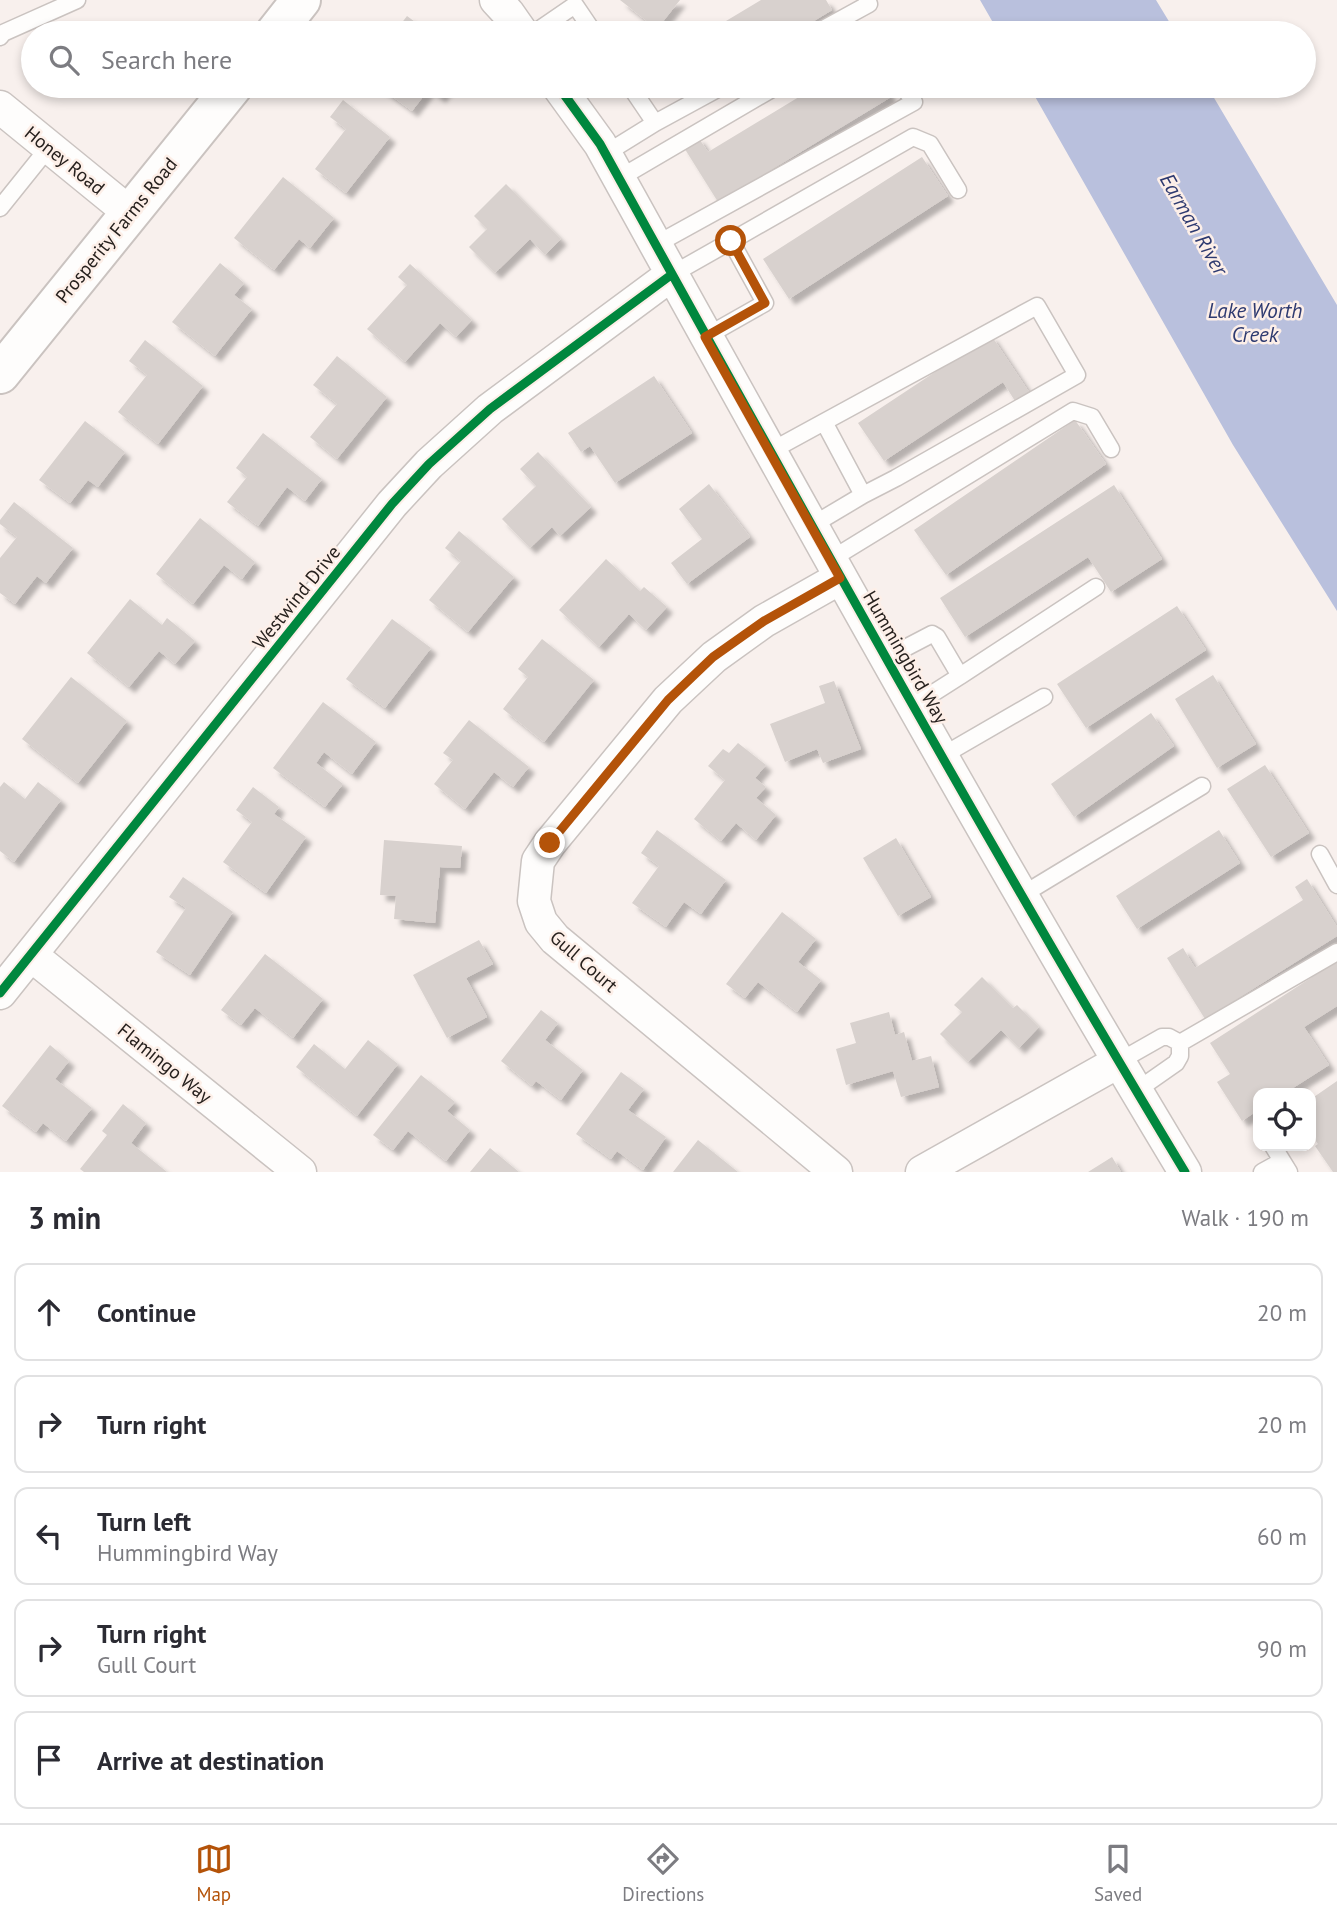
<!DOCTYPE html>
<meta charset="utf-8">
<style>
body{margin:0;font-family:"PT Sans",sans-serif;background:#f2f2f3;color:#2b2b33}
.controls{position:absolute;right:21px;bottom:21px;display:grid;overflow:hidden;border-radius:14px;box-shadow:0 4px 10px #0003}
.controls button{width:63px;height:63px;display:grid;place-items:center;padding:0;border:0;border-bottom:2px solid #e1e1e2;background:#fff;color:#2b2b33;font:35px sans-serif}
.stop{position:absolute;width:21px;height:21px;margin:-16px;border:5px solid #b45309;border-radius:50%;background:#fff}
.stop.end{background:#b45309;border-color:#fff;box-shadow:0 2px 7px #0008}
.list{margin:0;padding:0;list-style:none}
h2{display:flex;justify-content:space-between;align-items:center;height:91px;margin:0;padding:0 28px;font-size:30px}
h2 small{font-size:23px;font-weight:400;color:#7c7c81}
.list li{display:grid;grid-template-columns:46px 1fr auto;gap:21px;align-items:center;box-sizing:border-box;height:98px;margin:0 14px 14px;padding:0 14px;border:2px solid #e1e1e2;border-radius:14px}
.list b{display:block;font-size:26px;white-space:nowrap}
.list p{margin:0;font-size:23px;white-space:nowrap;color:#7c7c81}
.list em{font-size:23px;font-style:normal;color:#7c7c81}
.icon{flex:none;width:38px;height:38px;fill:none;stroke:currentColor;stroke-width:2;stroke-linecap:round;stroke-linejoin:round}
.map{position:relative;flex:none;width:1337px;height:1172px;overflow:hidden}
.search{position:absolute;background:#fff;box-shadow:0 4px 10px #0003;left:21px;right:21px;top:21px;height:77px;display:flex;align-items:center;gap:18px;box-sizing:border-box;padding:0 24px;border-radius:38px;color:#7c7c81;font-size:26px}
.sheet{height:651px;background:#fff}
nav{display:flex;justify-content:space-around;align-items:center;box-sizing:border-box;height:98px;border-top:2px solid #e1e1e2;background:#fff;font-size:19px;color:#7c7c81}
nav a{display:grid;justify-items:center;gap:4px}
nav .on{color:#b45309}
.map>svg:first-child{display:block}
</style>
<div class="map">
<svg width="1337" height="1172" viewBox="0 0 1337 1172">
<defs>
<filter id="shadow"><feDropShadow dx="6" dy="6" stdDeviation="2" flood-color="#0004"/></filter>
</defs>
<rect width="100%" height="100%" fill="#f8f0ed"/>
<path fill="#b9c0dd" d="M 980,0 L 1156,0 L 1176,33 L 999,33 Z
M 1029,86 L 1207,86 L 1337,305 L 1337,611 L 1233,445 Z"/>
<path fill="#d8d1ce" filter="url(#shadow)" d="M 620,0 L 680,0 L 657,29 Z
M 761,0 L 826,0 L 832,10 L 794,33 L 706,33 Z
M 407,16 L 430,33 L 394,33 Z
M 378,86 L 448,86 L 440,97 L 429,89 L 412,111 Z
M 817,86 L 884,86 L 891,97 L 718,202 L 683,146 L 698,137 L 708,152 Z
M 343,100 L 390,137 L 346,193 L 315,169 L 346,129 L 330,117 Z
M 922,157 L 948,196 L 789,299 L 763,259 Z
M 283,177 L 334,218 L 310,248 L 299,239 L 274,270 L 234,238 Z
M 506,184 L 561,239 L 545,255 L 530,239 L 495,273 L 469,247 L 487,229 L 474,216 Z
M 220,263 L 244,283 L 234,295 L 252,309 L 215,356 L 172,322 Z
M 410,264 L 472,320 L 456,337 L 440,323 L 405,362 L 367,329 L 407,285 L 398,277 Z
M 991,335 L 1029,392 L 1015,401 L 1003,382 L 884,461 L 858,423 Z
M 145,340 L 203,386 L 158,444 L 118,412 L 147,375 L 129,361 Z
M 337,356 L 387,397 L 337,459 L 310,437 L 337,404 L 313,385 Z
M 654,376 L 692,433 L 615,483 L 590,446 L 581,452 L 568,433 Z
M 1075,420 L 1106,464 L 946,575 L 914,530 Z
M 85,421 L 125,452 L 98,487 L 88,480 L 70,503 L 39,480 Z
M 263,433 L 322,479 L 305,501 L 287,487 L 258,526 L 227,502 L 247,477 L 236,468 Z
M 538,452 L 591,507 L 560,536 L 552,527 L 530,548 L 502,519 L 536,486 L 520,469 Z
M 709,484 L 750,537 L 687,584 L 671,563 L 702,539 L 679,509 Z
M 1114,485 L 1162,559 L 1111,592 L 1088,557 L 965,637 L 940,598 Z
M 14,502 L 73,548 L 46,583 L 37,576 L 15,604 L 0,593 L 0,558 L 17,537 L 0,524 L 0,520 Z
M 200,518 L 255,562 L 242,579 L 224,565 L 193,604 L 156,574 Z
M 459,531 L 514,577 L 468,632 L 429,600 L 461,561 L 445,548 Z
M 606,559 L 640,591 L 644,587 L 667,607 L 646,630 L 629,614 L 599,647 L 559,610 Z
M 130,599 L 162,625 L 167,618 L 195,641 L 175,664 L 159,651 L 129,687 L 87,653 Z
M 1177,606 L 1206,650 L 1086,728 L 1057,684 Z
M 392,619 L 431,648 L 385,708 L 346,679 Z
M 542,639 L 594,680 L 544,742 L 503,709 L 528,677 L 518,669 Z
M 1213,675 L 1256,744 L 1217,768 L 1175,699 Z
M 71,677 L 127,721 L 78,783 L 22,739 Z
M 834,681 L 861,749 L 823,763 L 817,749 L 785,762 L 770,724 L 825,703 L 819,686 Z
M 323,702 L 376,742 L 352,774 L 324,752 L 316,763 L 343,784 L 325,807 L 273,768 Z
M 1151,713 L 1174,746 L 1074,817 L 1051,784 Z
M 469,720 L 529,767 L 513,787 L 494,772 L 465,809 L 434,784 L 453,760 L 443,753 Z
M 738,743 L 766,765 L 755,778 L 766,787 L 756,798 L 776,815 L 756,840 L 736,823 L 721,841 L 694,819 L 725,780 L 708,766 L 723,749 L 729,753 Z
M 1265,765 L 1309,833 L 1271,857 L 1227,789 Z
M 4,782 L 25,799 L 38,782 L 61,800 L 14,862 L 0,851 L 0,787 Z
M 253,787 L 279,807 L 274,814 L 306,837 L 266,893 L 223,862 L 252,822 L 236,810 Z
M 657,830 L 726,880 L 701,914 L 684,902 L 666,927 L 632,903 L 659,866 L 641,853 Z
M 1219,830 L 1240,863 L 1137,929 L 1116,896 Z
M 896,838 L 931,897 L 898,916 L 863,858 Z
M 384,840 L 462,846 L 460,868 L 440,867 L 435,923 L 394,919 L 396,896 L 380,895 Z
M 183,877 L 233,912 L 190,975 L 156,952 L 186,908 L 169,897 Z
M 1307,879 L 1337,927 L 1337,936 L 1205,1019 L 1167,958 L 1183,948 L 1195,968 L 1303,900 L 1295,887 Z
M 782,912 L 816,939 L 798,962 L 821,980 L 797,1012 L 758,982 L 745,998 L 726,984 Z
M 479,940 L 493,964 L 466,978 L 487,1017 L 447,1038 L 413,975 Z
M 265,954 L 323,999 L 293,1038 L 255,1008 L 241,1025 L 221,1010 Z
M 1337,961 L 1337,1006 L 1304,1027 L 1329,1065 L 1285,1093 L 1258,1093 L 1258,1110 L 1242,1121 L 1217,1082 L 1230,1074 L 1210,1043 Z
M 982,977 L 1013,1008 L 1017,1005 L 1039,1027 L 1019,1048 L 1001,1030 L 968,1062 L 940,1034 L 962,1012 L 954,1005 Z
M 541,1010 L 558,1023 L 545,1040 L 583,1070 L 561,1100 L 536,1081 L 532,1086 L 501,1061 Z
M 889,1012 L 895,1035 L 904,1032 L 912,1061 L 931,1056 L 939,1087 L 901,1097 L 893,1071 L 846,1085 L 836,1049 L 856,1043 L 850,1023 Z
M 368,1040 L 398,1064 L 357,1116 L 296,1067 L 314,1044 L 345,1069 Z
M 50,1045 L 69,1061 L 55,1079 L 92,1108 L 66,1141 L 43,1123 L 36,1132 L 2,1106 Z
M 621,1072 L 644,1089 L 628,1110 L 666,1137 L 643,1170 L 617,1151 L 611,1159 L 576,1134 Z
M 421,1075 L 455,1102 L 447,1111 L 470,1130 L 446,1161 L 408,1131 L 393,1150 L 373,1135 Z
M 1337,1081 L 1337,1172 L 1333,1172 L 1315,1146 L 1318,1144 L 1311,1134 L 1311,1099 Z
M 123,1104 L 146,1123 L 131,1143 L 167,1172 L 84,1172 L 80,1169 L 107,1135 L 102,1131 Z
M 698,1140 L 738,1172 L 673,1172 Z
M 490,1148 L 519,1172 L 470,1172 Z
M 1112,1157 L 1121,1172 L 1088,1172 Z"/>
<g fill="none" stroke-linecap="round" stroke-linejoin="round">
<g stroke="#cac3c0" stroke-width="19">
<path id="lane" d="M 534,33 L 575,5 L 594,33
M 816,33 L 869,4 L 867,0
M 866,33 L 868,33
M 0,37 L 3,33 L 77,0
M 655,123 L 723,86
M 605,154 L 655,123 L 630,86
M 618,179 L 777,86
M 0,208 L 49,147
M 655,245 L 914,102 L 903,86
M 671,275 L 731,241
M 705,337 L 765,303 L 731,241 L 913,137 L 930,144 L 958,190
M 824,422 L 1037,306 L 1077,375 L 896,478 L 863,495
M 769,452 L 824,422 L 863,495 L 811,526
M 830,560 L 1073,411 L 1092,417 L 1111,449
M 886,658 L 932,634 L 937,637 L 960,676 L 1096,587
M 913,706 L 960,676
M 942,756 L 1044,697
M 1320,854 L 1337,885
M 1022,895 L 1202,786
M 1118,1062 L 1162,1037 L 1169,1037 L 1180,1043 L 1337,952
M 1136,1091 L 1176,1063 L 1180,1056 L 1180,1043
M 1273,1146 L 1289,1172
M 1262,1172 L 1282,1161"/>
</g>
<g stroke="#cac3c0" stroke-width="35">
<path id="street" d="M 496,0 L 508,13 L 522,33
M 558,86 L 600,144 C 791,489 981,834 1185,1172
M 0,107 L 130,213
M 31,955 L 300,1172
M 0,993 L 392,504 L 429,464 L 490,409 L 671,275
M 836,1172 L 555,939 L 541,922 L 534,901 L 538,861 L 550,843 L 668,700 L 714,657 L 764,621 L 840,578
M 922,1172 L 1118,1062"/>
</g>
<g stroke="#cac3c0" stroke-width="42">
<path id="secondary" d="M 275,33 L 301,0
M 0,374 L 233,86"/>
</g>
<use href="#lane" stroke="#fefdfc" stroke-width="16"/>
<use href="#street" stroke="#fefdfc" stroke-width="32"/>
<use href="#secondary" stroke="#fefdfc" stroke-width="38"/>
<g stroke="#fdefe8" stroke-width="13">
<path id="cycleway" d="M 558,86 L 600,144 C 791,489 981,834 1185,1172
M 0,993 L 392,504 L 429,464 L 490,409 L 671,275"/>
</g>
<use href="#cycleway" stroke="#00873e" stroke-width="9"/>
</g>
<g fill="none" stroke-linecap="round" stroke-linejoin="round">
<path stroke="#b45309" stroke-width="9" d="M 550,843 L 668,700 L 713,657 L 764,621 L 840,578 L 705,337 L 765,303 L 731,241"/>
</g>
<g text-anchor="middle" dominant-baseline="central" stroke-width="5" stroke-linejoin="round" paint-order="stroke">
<g font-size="19" fill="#27211e" stroke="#fdefe8">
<text transform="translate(65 160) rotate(39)">Honey Road</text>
<text transform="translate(116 230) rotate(-51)">Prosperity Farms Road</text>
<text transform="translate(296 597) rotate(-51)">Westwind Drive</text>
<text transform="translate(906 657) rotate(60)">Hummingbird Way</text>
<text transform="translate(584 961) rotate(41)">Gull Court</text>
<text transform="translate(165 1063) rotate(39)">Flamingo Way</text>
</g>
<g font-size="21" font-style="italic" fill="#2e3a70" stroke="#fdefe8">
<text transform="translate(1194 224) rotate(60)">Earman River</text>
<text x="1255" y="310">Lake Worth<tspan x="1255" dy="24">Creek</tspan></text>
</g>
</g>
</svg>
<div class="controls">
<button><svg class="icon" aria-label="locate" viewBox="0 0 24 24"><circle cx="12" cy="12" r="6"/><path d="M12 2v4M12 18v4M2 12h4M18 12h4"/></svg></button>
</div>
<div class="stop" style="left:731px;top:241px"></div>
<div class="stop end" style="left:550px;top:843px"></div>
<div class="search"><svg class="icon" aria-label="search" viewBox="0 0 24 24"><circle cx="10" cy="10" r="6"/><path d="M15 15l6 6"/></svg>Search here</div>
</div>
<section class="sheet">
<h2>3 min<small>Walk · 190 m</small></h2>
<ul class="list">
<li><svg class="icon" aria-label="ahead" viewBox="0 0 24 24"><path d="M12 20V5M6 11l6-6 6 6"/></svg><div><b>Continue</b></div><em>20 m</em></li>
<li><svg class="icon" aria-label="right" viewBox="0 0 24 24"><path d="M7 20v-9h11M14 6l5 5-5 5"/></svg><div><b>Turn right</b></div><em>20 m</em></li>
<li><svg class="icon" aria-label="left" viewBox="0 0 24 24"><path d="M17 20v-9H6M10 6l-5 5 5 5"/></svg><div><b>Turn left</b><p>Hummingbird Way</p></div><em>60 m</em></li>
<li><svg class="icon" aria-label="right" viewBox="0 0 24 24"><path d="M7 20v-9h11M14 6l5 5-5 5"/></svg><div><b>Turn right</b><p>Gull Court</p></div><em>90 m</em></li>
<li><svg class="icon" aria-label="arrive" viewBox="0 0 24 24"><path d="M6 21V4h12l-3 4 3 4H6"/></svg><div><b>Arrive at destination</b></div></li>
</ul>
</section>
<nav>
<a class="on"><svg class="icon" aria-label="map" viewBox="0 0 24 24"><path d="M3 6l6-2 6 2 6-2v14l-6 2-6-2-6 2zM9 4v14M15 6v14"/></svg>Map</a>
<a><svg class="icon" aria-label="directions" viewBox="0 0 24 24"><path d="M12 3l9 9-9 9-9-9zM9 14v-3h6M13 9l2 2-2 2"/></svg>Directions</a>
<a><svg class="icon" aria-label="saved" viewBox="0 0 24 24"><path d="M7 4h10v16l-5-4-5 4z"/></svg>Saved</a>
</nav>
